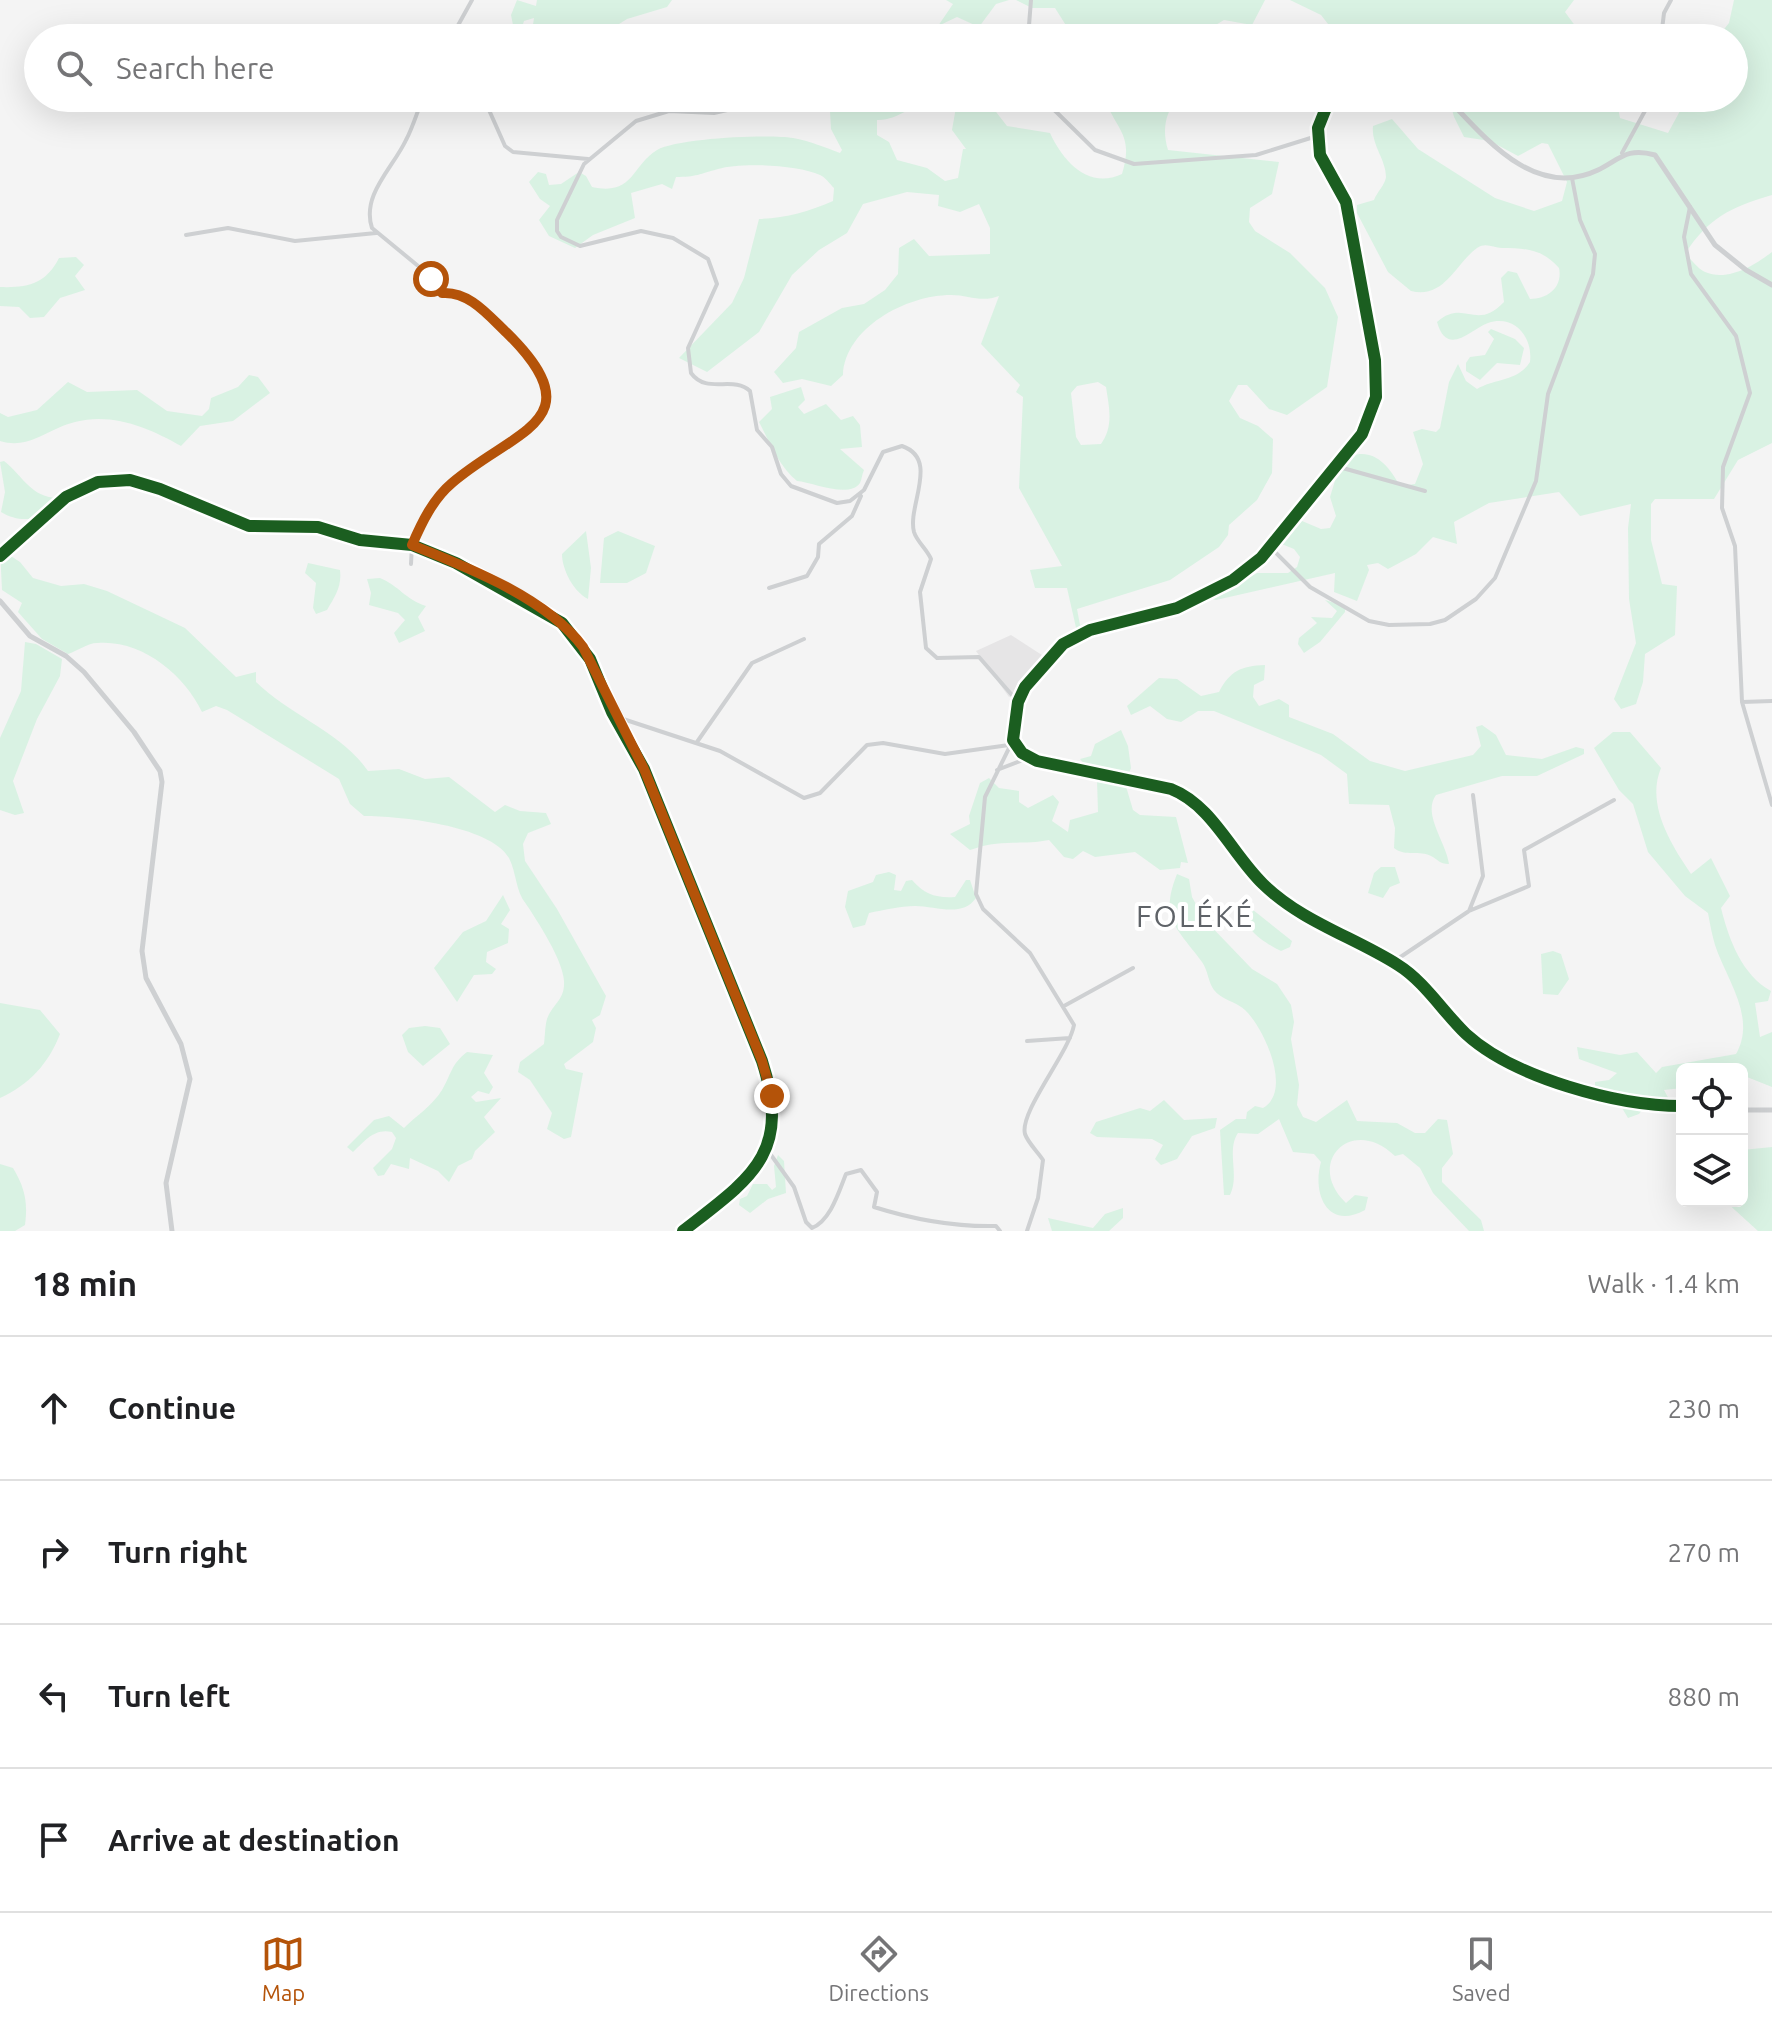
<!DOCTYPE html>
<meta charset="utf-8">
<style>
body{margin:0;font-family:Ubuntu,sans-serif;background:#f6f6f6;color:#202124}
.controls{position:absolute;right:24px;bottom:24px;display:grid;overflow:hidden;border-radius:12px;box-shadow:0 8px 32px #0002}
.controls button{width:72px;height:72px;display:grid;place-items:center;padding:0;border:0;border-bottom:2px solid #e0e0e0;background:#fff;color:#202124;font:40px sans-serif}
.stop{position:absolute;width:24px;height:24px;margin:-18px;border:6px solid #b45309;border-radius:50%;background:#fff}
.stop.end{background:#b45309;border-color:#fff;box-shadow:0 2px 8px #0008}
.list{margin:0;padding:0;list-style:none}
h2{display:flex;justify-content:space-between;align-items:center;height:104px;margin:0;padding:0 32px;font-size:34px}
h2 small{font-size:26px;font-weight:400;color:#757577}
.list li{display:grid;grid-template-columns:52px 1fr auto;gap:24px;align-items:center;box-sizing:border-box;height:144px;padding:0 32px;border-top:2px solid #e0e0e0}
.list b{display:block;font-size:30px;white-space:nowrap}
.list em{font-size:26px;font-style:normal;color:#757577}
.icon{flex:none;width:44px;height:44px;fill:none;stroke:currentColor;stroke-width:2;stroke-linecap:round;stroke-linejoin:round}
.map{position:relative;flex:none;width:1772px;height:1231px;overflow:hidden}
.search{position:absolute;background:#fff;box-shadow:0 8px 32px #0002;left:24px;right:24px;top:24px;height:88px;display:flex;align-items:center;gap:20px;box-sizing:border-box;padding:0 28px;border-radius:44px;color:#757577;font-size:30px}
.sheet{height:680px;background:#fff}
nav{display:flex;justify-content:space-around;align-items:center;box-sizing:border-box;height:112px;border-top:2px solid #e0e0e0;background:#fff;font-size:22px;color:#757577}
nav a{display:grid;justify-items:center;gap:4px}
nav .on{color:#b45309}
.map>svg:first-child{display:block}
</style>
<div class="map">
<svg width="1772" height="1231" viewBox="0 0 1772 1231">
<rect width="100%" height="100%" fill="#f4f4f4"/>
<path fill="#e6e5e6" d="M 1011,635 L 1045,657 L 1019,692 L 1009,697 L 976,651 Z"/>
<path fill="#d9f2e3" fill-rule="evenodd" d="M 517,0 L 536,6 L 537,0 L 672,0 L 667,7 L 627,19 L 597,38 L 531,38 L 534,18 L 524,21 L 520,33 L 512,38 L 515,35 L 511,15 Z
M 946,0 L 1009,0 L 996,4 L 979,27 L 957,17 L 938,26 L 953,4 Z
M 1016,0 L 1265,0 L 1252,25 L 1224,20 L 1194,38 L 1074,38 L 1055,8 L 1032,8 Z
M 1290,0 L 1574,0 L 1565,12 L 1584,38 L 1427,38 L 1405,27 L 1365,38 L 1339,38 L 1321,15 Z
M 1734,0 L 1772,0 L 1772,195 C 1731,207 1708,218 1685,254 C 1691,259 1698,269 1705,272 C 1728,282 1755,265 1772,252 L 1772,443 L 1738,460 L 1714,499 L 1655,499 L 1651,504 L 1651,540 L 1662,584 L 1677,586 L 1675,635 L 1645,654 L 1643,682 L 1636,704 L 1621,709 L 1614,699 L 1636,643 L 1629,599 L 1628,528 L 1631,504 L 1580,516 L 1559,492 L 1489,503 L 1454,522 L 1457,544 L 1433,537 L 1416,554 L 1388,569 L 1378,563 L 1367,565 L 1369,570 L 1357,601 L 1334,592 L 1335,573 L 1216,600 L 1208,598 C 1180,625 1136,602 1106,631 L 1096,624 L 1077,632 L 1067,588 L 1035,588 L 1030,570 L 1062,566 L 1019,488 L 1023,397 L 1016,392 L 1020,385 L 981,344 L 999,296 C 981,303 969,295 951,295 C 906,295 845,328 843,375 L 831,386 L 802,379 L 783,383 L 774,372 L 796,348 L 799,332 L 842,308 L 864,304 L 885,290 L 898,274 L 899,248 L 914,239 L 929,256 L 990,254 L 990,228 L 979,204 L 960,212 L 938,206 L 939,195 L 907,192 L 863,204 L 847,233 L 819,250 L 792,275 L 759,332 L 707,372 L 679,358 L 732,303 L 744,278 L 759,219 C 785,218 808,212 833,201 L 834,188 C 830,184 825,177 820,175 C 798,165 741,162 718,169 C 700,174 696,177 676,177 L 672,189 L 662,184 L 631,193 L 635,218 L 593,235 L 575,248 L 549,236 L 539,220 L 550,206 L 540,199 L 529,182 L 538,172 L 546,174 L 549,185 L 561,184 L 579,172 L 586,176 L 592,187 C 634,196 631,166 657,150 C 678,138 769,134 793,138 C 810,141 824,147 840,153 L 842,150 L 831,129 L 830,111 L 875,103 L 878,98 L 939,98 C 915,102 898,121 877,120 L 877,135 L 889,142 L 897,160 L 927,168 L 945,181 L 958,178 L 963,149 L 966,149 L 952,130 L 956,107 L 993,108 L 1007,126 L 1050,133 C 1063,161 1088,190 1122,174 C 1134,135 1117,131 1104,98 L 1177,98 C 1165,114 1162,130 1168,150 L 1279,162 L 1272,194 L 1250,208 L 1249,222 L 1255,231 L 1290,253 L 1325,288 L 1338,317 L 1327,387 L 1287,415 L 1269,409 L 1247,385 L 1238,385 L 1229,401 L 1240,418 L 1258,426 L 1273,439 L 1272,473 L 1257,500 L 1229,525 L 1228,535 L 1219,547 L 1170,580 L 1077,609 L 1080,625 L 1195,595 L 1220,595 L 1257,573 L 1288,573 L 1297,567 L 1300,557 L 1294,549 L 1279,543 L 1276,534 L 1295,518 L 1321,529 L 1330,528 L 1336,516 L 1330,497 L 1341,461 C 1369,443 1387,462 1400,486 L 1415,484 L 1423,464 L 1413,432 L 1422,429 L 1436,432 L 1440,428 L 1449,382 L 1458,364 L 1466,381 L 1477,389 C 1495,378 1517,382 1530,362 C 1533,338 1515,314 1488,323 C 1471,329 1447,358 1437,322 C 1464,298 1476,332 1504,302 L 1501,278 L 1508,271 L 1517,273 L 1530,299 C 1548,299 1563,287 1559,268 C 1543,249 1524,248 1502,248 C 1493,248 1486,242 1477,248 C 1455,264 1445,299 1411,291 L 1388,272 L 1357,213 L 1357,205 L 1374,200 C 1377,192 1385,185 1386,177 C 1386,159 1371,145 1373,126 L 1392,119 L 1418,149 L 1495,198 L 1534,211 L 1562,201 L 1567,182 L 1548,144 L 1542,143 L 1518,156 L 1490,141 L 1464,137 L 1454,117 L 1449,98 L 1616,98 L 1620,118 L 1668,133 L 1687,98 L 1734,98 L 1734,38 L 1717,38 L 1729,23 ZM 1098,382 L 1106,387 C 1109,407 1114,426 1101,444 L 1081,445 L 1076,437 L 1071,393 L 1077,386 Z
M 76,257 L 84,265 L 75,276 L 85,290 L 60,298 L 44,317 L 30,318 L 19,307 L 0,306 L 0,287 C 27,288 46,284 59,258 Z
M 1491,329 L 1515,339 L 1524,348 L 1520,365 L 1497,363 L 1480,380 L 1466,371 L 1466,363 L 1470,357 L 1485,355 L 1494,339 L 1488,332 Z
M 249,375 L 258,377 L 270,393 L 233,421 L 200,426 L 181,446 C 150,428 112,412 75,422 C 47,429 29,450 0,441 L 0,413 L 8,417 L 37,410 L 68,382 L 87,392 L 137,390 L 167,411 L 202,416 L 209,409 L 211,398 L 238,387 Z
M 801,387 L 805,400 L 798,407 L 804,414 L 826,404 L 841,420 L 853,416 L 860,425 L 862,447 L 840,449 L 864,470 C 862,474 862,479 860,483 C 849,499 812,482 797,481 C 779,467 769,441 759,422 L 772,409 L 770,397 Z
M 4,461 C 23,476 32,499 60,498 L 61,503 C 42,519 23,525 1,512 L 5,492 L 0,462 Z
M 586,531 L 591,568 L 588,599 C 574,592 562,570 562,554 Z
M 618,531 L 655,546 L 646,573 L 627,583 L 600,583 L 604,538 Z
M 0,549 L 20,562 L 33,578 L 61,586 L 84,584 L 107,591 L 185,628 L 236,677 L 256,672 L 256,682 C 291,716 341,732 368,771 L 399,769 L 425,779 L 449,777 L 495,812 L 505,805 L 520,811 L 546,813 L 551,824 L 528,833 L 523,844 L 525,861 L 557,909 L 606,996 L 600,1015 L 592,1020 L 596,1028 L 593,1042 L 564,1064 L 566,1069 L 583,1073 L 571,1137 L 564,1139 L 547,1129 L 552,1113 L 530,1080 L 518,1072 L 520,1062 L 544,1044 C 545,1036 545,1026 547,1019 C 553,1003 565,1000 564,981 C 563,960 538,922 526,904 C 515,890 517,874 509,858 C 490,825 398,816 364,816 L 350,804 L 339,779 L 227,710 L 216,706 L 202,712 C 184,674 141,639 97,643 C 88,643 77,651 68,654 L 42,639 L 18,612 L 22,603 L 2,590 Z
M 308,563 L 340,570 C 342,587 335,596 327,610 L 316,614 L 313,608 L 316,583 L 305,573 Z
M 380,578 C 398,585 406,600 426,606 L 418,617 L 425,631 L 399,643 L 394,633 L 405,620 L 398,613 L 369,605 L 371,593 L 367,579 Z
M 1325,600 L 1345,606 L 1345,612 L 1320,642 L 1304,653 L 1298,644 L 1299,638 L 1317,623 L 1311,617 L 1332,618 L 1337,611 Z
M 25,642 L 36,644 L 62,659 L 60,676 L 37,719 L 13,781 L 24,813 L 15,815 L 0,810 L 0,738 L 21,691 Z
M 1265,665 L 1264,680 L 1254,685 L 1253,697 L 1259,706 L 1279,699 L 1289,705 L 1289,717 L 1333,734 L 1370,761 L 1405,771 L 1473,755 L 1481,746 L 1476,727 L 1482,725 L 1496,735 L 1506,755 L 1542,759 L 1576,747 L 1584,749 L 1584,754 L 1537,776 L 1502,776 L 1436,795 C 1422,814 1446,842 1449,864 C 1439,864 1439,860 1431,856 C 1420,850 1405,857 1394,848 L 1395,828 L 1389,805 L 1349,804 L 1347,774 L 1321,755 L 1214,711 L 1198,711 L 1181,722 L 1167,719 L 1150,706 L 1131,715 L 1127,706 L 1159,678 L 1177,679 L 1201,696 L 1219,692 C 1230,671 1241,666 1265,665 Z
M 1121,730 L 1128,746 L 1131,768 L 1125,783 L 1133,810 L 1140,815 L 1176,817 L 1188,863 L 1181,862 L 1180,868 L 1160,870 L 1135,852 L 1095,857 L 1083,851 L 1073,859 L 1064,857 L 1049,840 C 1017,846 1003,838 970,850 L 950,834 L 970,824 L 969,816 L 980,783 L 989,778 L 999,788 L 1019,791 L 1019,802 L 1028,808 L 1053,795 L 1059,802 L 1052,821 L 1068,832 L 1070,820 L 1098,812 L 1097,780 L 1080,759 L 1091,756 L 1095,744 Z
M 1613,732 L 1630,732 L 1661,768 C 1646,804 1670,843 1691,874 L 1711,858 L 1730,896 L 1721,908 C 1729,940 1742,975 1771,991 L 1768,1001 L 1755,1003 L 1760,1037 L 1772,1032 L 1772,1087 L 1742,1075 L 1742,1069 L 1682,1069 L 1682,1088 L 1664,1090 L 1671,1103 L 1652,1097 L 1639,1114 L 1628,1118 L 1616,1098 L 1595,1089 L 1595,1082 L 1609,1080 L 1617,1073 L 1579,1059 L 1577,1047 L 1620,1055 L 1637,1052 L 1656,1073 L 1662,1067 L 1736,1054 C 1757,1017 1726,979 1715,945 C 1712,935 1710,924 1708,913 L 1685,896 L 1648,852 L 1633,804 L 1619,790 L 1594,748 Z
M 1381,867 L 1395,867 L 1400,883 L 1390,887 L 1383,898 L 1368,893 L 1374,873 Z
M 889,872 L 896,875 L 894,890 L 901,891 L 906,881 L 912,880 C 925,895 936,898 955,897 L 966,880 L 970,880 L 976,898 C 962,918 936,906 915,906 C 900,906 884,910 869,913 L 865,925 L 853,928 L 845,907 L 848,891 L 873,882 L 876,875 Z
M 1177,874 L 1189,879 L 1192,897 L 1204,919 L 1252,969 L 1277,984 L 1291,1005 L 1294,1022 L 1291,1039 L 1299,1085 L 1297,1105 L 1303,1117 L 1316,1122 L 1347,1100 L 1357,1121 L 1397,1123 L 1415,1133 L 1425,1133 L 1438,1119 L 1447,1120 L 1453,1154 L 1442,1168 L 1442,1182 L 1481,1220 L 1484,1231 L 1469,1231 L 1433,1193 L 1420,1168 L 1403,1154 L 1395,1156 C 1352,1114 1304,1163 1346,1203 L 1355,1195 L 1368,1197 L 1365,1210 C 1327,1231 1312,1193 1321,1162 L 1314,1154 L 1293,1152 L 1279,1119 L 1258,1134 L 1238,1133 C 1226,1151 1240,1175 1230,1195 L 1224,1195 L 1220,1130 L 1236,1119 L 1246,1119 L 1247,1112 L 1255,1106 L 1263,1108 C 1293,1091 1264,1028 1245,1010 C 1237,1002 1220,999 1214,990 C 1208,982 1208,970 1202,962 C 1177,928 1159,919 1177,874 Z
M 503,895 L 510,910 L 501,924 L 509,929 L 508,943 L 487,952 L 486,962 L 496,969 L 492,974 L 474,975 L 457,1002 L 434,968 L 463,932 L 486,921 Z
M 1243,902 L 1292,941 L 1290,947 L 1281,951 C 1260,940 1240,927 1243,902 Z
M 1553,951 L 1561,954 L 1569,979 L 1558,995 L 1543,994 L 1541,954 Z
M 0,1003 L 40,1010 L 60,1034 C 49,1063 29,1085 0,1098 Z
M 425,1026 L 440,1028 L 450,1044 L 423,1066 L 408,1052 L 402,1035 L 409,1028 Z
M 467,1052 L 493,1055 L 484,1073 L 493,1087 L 489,1094 L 478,1091 L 471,1097 L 476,1102 L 501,1098 L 484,1117 L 495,1132 L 475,1151 L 472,1159 L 458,1166 L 449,1182 L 438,1171 L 410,1158 L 409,1169 L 391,1164 L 384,1175 L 378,1176 L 373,1168 L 392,1149 L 396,1138 L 392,1132 C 374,1128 365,1141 353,1152 L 347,1147 L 374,1120 L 389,1116 L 404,1128 C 416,1116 433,1105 442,1090 C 451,1075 451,1064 467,1052 Z
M 1164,1100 L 1184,1120 L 1217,1118 L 1215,1128 L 1192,1136 L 1177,1159 L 1161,1165 L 1155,1159 L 1163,1145 L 1152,1139 L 1097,1137 L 1090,1133 L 1096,1122 L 1140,1108 L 1150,1111 Z
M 1772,1147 L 1772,1231 L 1758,1231 L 1725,1201 L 1742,1201 L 1742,1150 Z
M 778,1155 L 784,1161 L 786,1193 L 768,1199 L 750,1213 L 739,1205 L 740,1199 L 747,1196 L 753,1184 L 767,1184 L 772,1190 L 776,1187 L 774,1166 Z
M 0,1164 L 13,1168 C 25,1188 28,1202 25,1225 L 15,1231 L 0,1231 Z
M 1123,1208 L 1123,1218 L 1109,1231 L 1052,1231 L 1048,1218 L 1093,1228 L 1105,1214 Z"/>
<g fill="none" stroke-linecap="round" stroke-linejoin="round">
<path stroke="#ced0d2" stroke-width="4" d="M 451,38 L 472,0
M 1028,38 L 1031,0
M 1661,38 L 1664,13 L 1671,0
M 437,98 L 489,110 L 505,146 L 513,152 L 588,159
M 780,98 L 714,113 L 669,111 L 636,121 L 584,164 L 557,220 L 557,231 L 561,237 L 580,246 L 641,231 L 673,238 L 708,259 L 717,284 L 688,348 L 691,373 C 707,395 733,375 750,391 L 757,430 L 772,447 L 781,474 L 791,486 L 837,503 L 850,501 L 864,490 L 883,452 L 902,446 C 940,459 907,506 914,532 C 917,542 927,549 931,559 L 920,592 L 926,648 L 937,658 L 979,657 L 1018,702
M 1042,98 L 1095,150 L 1134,164 L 1256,155 L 1317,136
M 1622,153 L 1652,98
M 1690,207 L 1684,237 L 1691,274 L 1736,336 L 1750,393 L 1723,467 L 1722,508 L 1735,546 L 1742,702 L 1772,805
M 186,235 L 228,228 L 295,241 L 376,233
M 1339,467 L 1425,491
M 1270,547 L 1310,587 L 1369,621 L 1389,625 L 1430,624 L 1445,620 L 1476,599 L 1495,578 L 1536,481 L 1548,394 L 1593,274 L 1595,254 L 1580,220 L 1572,178
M 0,556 L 66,497 L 98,482 L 130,480 L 160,489 L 249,526 L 318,527 L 360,540 L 412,545 L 456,563 L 562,623 L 590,659 L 612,712 L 644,769 L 762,1061 C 792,1154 751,1178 683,1231
M 411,564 L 412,545 L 444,490 L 542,417 L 548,397 L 543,377 L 535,366 C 513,339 479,291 442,293 L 423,270 L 372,228 C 361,195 393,168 406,140 C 413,127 417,112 423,98
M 769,588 L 807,576 L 818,557 L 819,544 L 852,516 L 861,496
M 1742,702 L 1772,701
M 617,717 L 720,751 L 804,798 L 820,793 L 867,745 L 883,743 L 945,754 L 1009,745
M 1013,740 L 985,797 L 976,894 L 983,909 L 1030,953 L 1074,1025 C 1069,1053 1019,1112 1025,1134 C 1028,1143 1038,1152 1043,1160 L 1038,1198 L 1027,1231
M 697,742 L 752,663 L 804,639
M 997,770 L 1028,758
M 1469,911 L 1483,876 L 1473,795
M 1393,962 L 1469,911 L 1529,886 L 1524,850 L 1614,800
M 1064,1006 L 1133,968
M 1027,1041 L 1070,1038
M 766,1148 L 794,1187 L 806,1222 L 812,1228 C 831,1220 839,1191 846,1174 L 861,1170 L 877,1192 L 874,1207 C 915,1220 954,1227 996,1226 L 1000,1231"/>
<path stroke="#ced0d2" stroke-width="5" d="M 1330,98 L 1318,128 L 1320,155 L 1346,202 L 1375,360 L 1376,397 L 1362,434 L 1261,558 L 1233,580 L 1177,608 L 1090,630 L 1063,644 L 1025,687 L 1018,702 L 1013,740 L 1022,753 L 1037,761 L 1171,789 C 1212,805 1232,854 1263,884 C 1302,922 1354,937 1398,965 C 1424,981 1444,1013 1466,1034 C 1514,1078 1618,1106 1682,1106
M 1447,98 C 1486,139 1535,200 1598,170 C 1620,159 1627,147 1655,155 L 1715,245 L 1746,270 L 1772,285
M 0,601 L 30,636 L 66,656 L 84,672 L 134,732 L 160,771 L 162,782 L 142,951 L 146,978 L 181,1044 L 190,1079 L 166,1183 L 172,1231
M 1742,1110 L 1772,1110"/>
<g stroke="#fff" stroke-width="17">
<path id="cycleway" d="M 1330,98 L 1318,128 L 1320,155 L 1346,202 L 1375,360 L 1376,397 L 1362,434 L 1261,558 L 1233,580 L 1177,608 L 1090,630 L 1063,644 L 1025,687 L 1018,702 L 1013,740 L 1022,753 L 1037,761 L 1171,789 C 1212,805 1232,854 1263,884 C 1302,922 1354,937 1398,965 C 1424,981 1444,1013 1466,1034 C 1514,1078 1618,1106 1682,1106
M 0,556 L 66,497 L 98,482 L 130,480 L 160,489 L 249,526 L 318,527 L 360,540 L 412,545 L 456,563 L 562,623 L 590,659 L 612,712 L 644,769 L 762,1061 C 792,1154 751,1178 683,1231"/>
</g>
<use href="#cycleway" stroke="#1b5e20" stroke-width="12"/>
</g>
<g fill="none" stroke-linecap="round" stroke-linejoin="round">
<path stroke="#b45309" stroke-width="10" d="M 431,279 L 442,293 C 469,291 488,315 507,333 C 596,421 515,429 452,483 C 433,499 422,522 412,545 C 467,567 547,598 583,647 L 644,769 L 762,1061 L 772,1096"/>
</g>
<g text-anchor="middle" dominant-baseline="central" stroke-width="8" stroke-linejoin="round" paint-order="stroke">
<g font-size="30" letter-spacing="2" fill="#5f6368" stroke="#fff">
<text x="1195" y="916">FOLÉKÉ</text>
</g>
</g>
</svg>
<div class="controls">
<button><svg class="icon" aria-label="locate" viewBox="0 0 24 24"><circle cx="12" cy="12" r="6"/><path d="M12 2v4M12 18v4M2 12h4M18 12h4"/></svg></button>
<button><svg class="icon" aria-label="layers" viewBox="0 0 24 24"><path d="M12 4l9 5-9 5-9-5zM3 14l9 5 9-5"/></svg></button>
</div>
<div class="stop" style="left:431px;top:279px"></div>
<div class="stop end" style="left:772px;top:1096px"></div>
<div class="search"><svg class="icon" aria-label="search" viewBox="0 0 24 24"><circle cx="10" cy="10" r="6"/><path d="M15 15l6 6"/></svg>Search here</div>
</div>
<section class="sheet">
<h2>18 min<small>Walk · 1.4 km</small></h2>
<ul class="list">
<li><svg class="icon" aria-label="ahead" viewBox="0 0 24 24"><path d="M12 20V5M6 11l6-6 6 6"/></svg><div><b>Continue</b></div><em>230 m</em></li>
<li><svg class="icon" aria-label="right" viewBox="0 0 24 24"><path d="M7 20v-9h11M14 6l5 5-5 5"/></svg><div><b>Turn right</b></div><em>270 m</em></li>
<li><svg class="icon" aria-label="left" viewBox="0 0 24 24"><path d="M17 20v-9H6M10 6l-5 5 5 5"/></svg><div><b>Turn left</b></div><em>880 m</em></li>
<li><svg class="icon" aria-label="arrive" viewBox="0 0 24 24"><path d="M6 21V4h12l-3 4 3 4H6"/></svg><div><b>Arrive at destination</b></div></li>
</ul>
</section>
<nav>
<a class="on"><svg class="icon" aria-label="map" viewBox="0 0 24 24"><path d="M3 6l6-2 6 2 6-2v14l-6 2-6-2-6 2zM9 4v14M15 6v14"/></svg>Map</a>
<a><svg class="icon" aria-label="directions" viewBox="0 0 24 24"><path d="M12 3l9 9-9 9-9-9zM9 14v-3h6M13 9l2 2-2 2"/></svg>Directions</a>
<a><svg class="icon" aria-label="saved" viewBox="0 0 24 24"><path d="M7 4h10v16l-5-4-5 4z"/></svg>Saved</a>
</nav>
